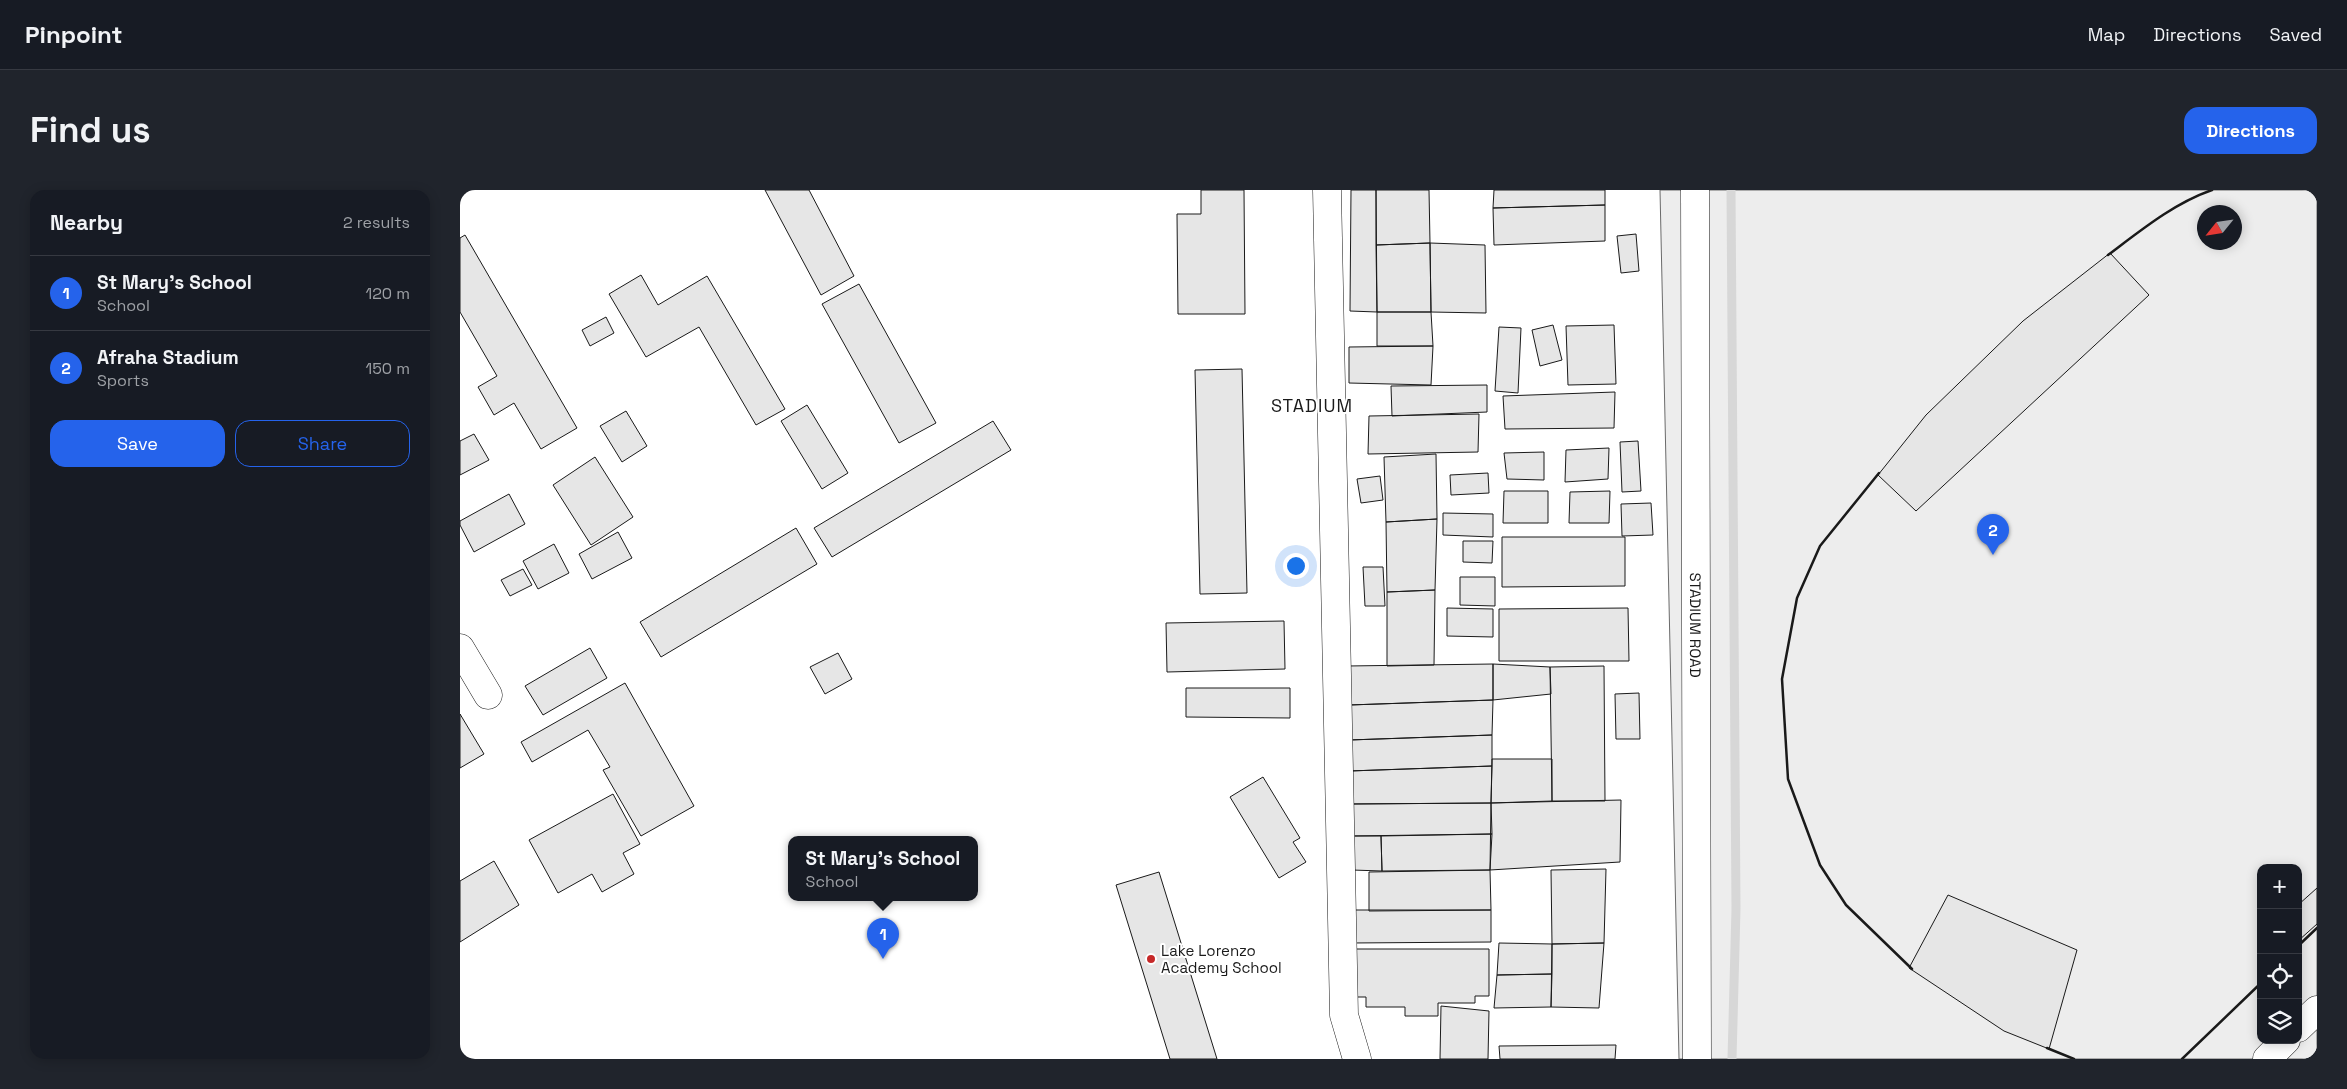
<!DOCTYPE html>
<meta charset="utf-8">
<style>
body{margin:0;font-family:"Space Grotesk",sans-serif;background:#20242c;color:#f1f3f6}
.controls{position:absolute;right:15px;bottom:15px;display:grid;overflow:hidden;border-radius:10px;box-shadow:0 2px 12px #0003}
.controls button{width:45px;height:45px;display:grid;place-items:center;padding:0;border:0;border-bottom:1px solid #363941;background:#171b24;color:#f1f3f6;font:25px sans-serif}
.compass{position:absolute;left:1737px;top:15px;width:45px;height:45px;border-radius:50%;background:#171b24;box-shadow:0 2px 12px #0003;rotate:240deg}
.you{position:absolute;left:835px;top:375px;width:18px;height:18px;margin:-12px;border:4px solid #fff;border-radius:50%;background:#1a73e8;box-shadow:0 0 0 8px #1a73e833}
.badge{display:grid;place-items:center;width:32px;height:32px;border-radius:50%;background:#2563eb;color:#fff;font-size:16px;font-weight:700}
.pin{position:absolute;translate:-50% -41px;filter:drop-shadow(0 1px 2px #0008)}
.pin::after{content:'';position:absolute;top:26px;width:18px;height:15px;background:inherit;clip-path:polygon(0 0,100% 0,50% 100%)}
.popup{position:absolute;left:328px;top:646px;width:190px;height:65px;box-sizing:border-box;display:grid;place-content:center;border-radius:10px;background:#171b24;filter:drop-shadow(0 1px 4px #0005);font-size:16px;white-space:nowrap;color:#9ea1a6}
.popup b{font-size:19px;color:#f1f3f6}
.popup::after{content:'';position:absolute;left:50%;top:100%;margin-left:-10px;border:10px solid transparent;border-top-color:#171b24}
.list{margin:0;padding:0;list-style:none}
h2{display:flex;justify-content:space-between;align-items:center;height:65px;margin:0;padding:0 20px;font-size:21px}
h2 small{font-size:16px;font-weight:400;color:#9ea1a6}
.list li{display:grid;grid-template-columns:32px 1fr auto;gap:15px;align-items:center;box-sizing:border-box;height:75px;padding:0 20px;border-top:1px solid #363941}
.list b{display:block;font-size:19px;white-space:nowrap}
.list p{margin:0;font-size:16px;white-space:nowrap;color:#9ea1a6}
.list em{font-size:16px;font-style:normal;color:#9ea1a6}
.actions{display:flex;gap:10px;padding:15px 20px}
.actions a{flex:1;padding:11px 0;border:1px solid #2563eb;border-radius:15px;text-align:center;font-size:18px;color:#2563eb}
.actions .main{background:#2563eb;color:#fff}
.icon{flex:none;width:28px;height:28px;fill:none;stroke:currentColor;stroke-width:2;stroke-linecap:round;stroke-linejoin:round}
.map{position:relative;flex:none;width:1857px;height:869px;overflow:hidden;border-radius:15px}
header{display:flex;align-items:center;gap:30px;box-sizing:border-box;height:70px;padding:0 25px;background:#171b24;border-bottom:1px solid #363941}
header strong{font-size:24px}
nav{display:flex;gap:28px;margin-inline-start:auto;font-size:18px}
.intro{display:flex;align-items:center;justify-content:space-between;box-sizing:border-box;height:120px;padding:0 30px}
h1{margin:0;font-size:35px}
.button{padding:12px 22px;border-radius:15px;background:#2563eb;color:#fff;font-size:18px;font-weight:700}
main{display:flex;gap:30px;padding:0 30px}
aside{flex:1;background:#171b24;border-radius:15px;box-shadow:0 2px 12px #0003}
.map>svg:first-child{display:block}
</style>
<header>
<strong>Pinpoint</strong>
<nav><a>Map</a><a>Directions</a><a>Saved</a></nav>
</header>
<div class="intro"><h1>Find us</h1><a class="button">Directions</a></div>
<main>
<aside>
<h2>Nearby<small>2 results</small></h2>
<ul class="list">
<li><span class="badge">1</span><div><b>St Mary's School</b><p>School</p></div><em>120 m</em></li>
<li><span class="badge">2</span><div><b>Afraha Stadium</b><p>Sports</p></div><em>150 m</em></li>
</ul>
<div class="actions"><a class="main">Save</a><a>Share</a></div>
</aside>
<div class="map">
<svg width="1857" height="869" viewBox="0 0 1857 869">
<rect width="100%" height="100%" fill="#fff"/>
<path fill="#ededed" stroke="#6a6a6a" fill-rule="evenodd" d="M 1200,0 L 1857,0 L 1857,869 L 1219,869 ZM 1744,22 L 1774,22 L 1774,52 L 1744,52 ZM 1801,678 L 1838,678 L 1838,850 L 1801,850 Z"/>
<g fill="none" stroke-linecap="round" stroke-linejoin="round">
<path stroke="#d7d7d7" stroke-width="9" d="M 1271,0 L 1276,719 L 1272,869"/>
</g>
<path fill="#e6e6e6" stroke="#1a1a1a" d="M 305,0 L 349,0 L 394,86 L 361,105 Z
M 741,0 L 784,0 L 785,124 L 718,124 L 717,24 L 741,24 Z
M 891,0 L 916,0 L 917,122 L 890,121 Z
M 916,0 L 969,0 L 970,53 L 916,55 Z
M 1034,0 L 1145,0 L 1145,15 L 1033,18 Z
M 1145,15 L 1145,51 L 1034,55 L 1033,18 Z
M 1176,44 L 1179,81 L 1161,83 L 1157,46 Z
M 5,45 L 117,238 L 81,259 L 54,213 L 34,225 L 18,197 L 37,186 L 0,122 L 0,48 Z
M 970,53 L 971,122 L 917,122 L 916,55 Z
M 970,53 L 1025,55 L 1026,123 L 971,122 Z
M 1650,63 L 1689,105 L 1456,321 L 1418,285 L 1466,225 L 1563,131 Z
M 181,85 L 198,115 L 247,86 L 325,219 L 296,235 L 239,137 L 186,167 L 149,104 Z
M 399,94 L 476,233 L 439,253 L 362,114 Z
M 917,122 L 971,122 L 973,156 L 917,156 Z
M 146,127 L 154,143 L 130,156 L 122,140 Z
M 1093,135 L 1102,170 L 1080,176 L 1072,140 Z
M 1154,135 L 1156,194 L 1108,195 L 1106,136 Z
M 1039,137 L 1061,138 L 1058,203 L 1035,201 Z
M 973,156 L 971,195 L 889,193 L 889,157 Z
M 782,179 L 787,403 L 740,404 L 735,180 Z
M 1027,195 L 1027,222 L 932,226 L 931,196 Z
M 1155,202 L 1154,238 L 1045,239 L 1043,206 Z
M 347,215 L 388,283 L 362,299 L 321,231 Z
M 166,221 L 187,256 L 162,272 L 140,236 Z
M 1019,224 L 1018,262 L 908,264 L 909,226 Z
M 533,231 L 551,260 L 372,367 L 354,338 Z
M 14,244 L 29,270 L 0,285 L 0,251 Z
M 1178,251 L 1181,301 L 1162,302 L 1160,252 Z
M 1149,258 L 1148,289 L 1105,292 L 1106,260 Z
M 1084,262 L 1084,290 L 1047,289 L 1044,263 Z
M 976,264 L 977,329 L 926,332 L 924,267 Z
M 135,267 L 173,327 L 131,355 L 93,295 Z
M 1028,283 L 1029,303 L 991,305 L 990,285 Z
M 920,286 L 923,310 L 901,313 L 897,289 Z
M 1044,301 L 1088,301 L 1088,333 L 1043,333 Z
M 1150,301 L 1149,333 L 1109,333 L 1110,302 Z
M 49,304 L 65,334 L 14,362 L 0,335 L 0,331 Z
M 1191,313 L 1193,345 L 1162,346 L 1161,314 Z
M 983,323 L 1033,324 L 1033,347 L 983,345 Z
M 977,329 L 975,400 L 927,402 L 926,332 Z
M 336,338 L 357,374 L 201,467 L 180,432 Z
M 158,342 L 172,368 L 132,389 L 119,364 Z
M 1042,347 L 1165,347 L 1165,396 L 1042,397 Z
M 1003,351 L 1033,351 L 1032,373 L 1003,372 Z
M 94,354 L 109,383 L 78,399 L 63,371 Z
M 903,377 L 923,377 L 925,416 L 905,416 Z
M 63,379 L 72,395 L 50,406 L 41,390 Z
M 1000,387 L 1035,387 L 1035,416 L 1000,415 Z
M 975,400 L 974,475 L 927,476 L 927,402 Z
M 987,418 L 1033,419 L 1033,447 L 987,446 Z
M 1168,418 L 1169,471 L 1039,471 L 1039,419 Z
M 824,431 L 825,479 L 707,482 L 706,433 Z
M 130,458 L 147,488 L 83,525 L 65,496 Z
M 378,463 L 392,489 L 365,504 L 350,477 Z
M 1033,474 L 1033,510 L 889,515 L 887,476 Z
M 1033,474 L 1090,477 L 1091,504 L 1033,510 Z
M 1144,476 L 1145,611 L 1092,611 L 1090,477 Z
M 165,493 L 234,616 L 181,646 L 143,580 L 150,577 L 128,540 L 72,572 L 61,552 Z
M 726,498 L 830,498 L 830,528 L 726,527 Z
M 1179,503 L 1180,549 L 1156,549 L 1155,504 Z
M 1033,510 L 1032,545 L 889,550 L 889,515 Z
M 0,524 L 24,564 L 0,578 Z
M 1032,545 L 1032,576 L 889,581 L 889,550 Z
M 1032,569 L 1092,569 L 1092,611 L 1031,613 Z
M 1032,576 L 1031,613 L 889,614 L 889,581 Z
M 803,587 L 840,648 L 833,652 L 846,672 L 819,688 L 770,607 Z
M 153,604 L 180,654 L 163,663 L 174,684 L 142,702 L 132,684 L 98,703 L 69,650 Z
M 1161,610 L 1160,672 L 1030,680 L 1031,613 Z
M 1031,613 L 1032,644 L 890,646 L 889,614 Z
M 1032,644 L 1030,680 L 922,681 L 921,646 Z
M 890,646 L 921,646 L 922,681 L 892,680 Z
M 34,671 L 59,715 L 0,752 L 0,691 Z
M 1146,679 L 1144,753 L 1092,754 L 1091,680 Z
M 1030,680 L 1031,720 L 909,721 L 909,682 Z
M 699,682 L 757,869 L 710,869 L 656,695 Z
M 1857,698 L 1857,734 L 1838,751 L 1838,715 Z
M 1488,705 L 1617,760 L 1589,859 L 1544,841 L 1449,778 Z
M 889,720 L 1031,720 L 1031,752 L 890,753 Z
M 1039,753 L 1092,754 L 1092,784 L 1037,785 Z
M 1144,753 L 1139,818 L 1091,817 L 1092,754 Z
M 896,759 L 1029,759 L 1029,806 L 1015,806 L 1015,813 L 978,813 L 978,826 L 945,826 L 945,817 L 906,817 L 906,807 L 896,807 Z
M 1092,784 L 1091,817 L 1034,818 L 1037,785 Z
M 981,816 L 1029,821 L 1028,869 L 980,869 Z
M 1156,855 L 1155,869 L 1040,869 L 1039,856 Z"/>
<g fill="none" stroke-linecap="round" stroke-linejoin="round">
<g stroke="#1a1a1a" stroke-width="29">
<g id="minor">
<path d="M 867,0 L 884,825 L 897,869"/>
<path id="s1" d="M 1235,0 L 1237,869"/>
<path d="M 0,458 L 28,505"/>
<path d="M 1838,838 L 1857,820"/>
<path d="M 1807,869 L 1826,850"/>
</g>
</g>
<use href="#minor" stroke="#fff" stroke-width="28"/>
<path stroke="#1a1a1a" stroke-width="2.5" d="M 1648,65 C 1680,41 1714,13 1752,0
M 1419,283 L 1360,356 L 1337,408 L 1322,489 L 1328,589 L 1360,675 L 1386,715 L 1452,779
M 1838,756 L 1857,738
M 1587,858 L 1614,869
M 1722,869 L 1801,793"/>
</g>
<circle fill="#c62828" stroke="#fff" stroke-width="2" cx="691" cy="769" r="5"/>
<g text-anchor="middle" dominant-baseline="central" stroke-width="4" stroke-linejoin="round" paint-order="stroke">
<g font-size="15" fill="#1a1a1a" stroke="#fff">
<text stroke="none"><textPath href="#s1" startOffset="435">STADIUM ROAD</textPath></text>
</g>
<g font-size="15" fill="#1a1a1a" stroke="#fff" text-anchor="start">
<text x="701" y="760">Lake Lorenzo<tspan x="701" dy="17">Academy School</tspan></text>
</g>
<g font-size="18" letter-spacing="1" fill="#1a1a1a" stroke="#fff">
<text x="852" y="215">STADIUM</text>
</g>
</g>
</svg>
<div class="controls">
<button>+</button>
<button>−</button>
<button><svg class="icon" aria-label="locate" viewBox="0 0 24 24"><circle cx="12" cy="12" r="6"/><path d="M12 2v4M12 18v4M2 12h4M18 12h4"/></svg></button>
<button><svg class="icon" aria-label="layers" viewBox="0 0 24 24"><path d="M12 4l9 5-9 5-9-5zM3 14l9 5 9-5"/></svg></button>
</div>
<svg class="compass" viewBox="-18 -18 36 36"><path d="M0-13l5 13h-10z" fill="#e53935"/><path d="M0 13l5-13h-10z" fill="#9ea1a6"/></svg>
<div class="you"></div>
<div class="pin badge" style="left:423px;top:769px">1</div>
<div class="popup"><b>St Mary's School</b>School</div>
<div class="pin badge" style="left:1533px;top:365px">2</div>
</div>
</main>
